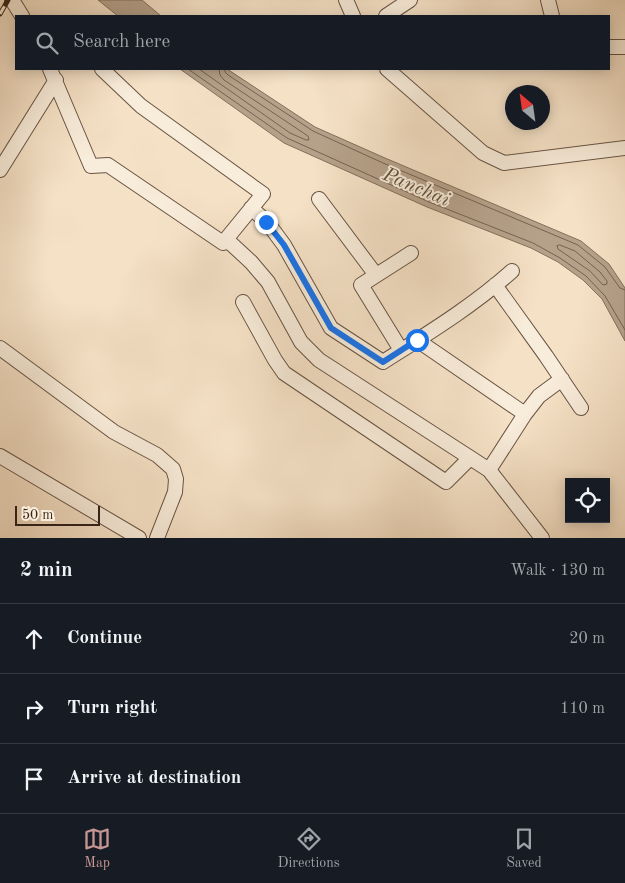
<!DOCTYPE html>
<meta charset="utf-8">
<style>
body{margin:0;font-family:"Old Standard TT",serif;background:#242831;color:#f1f3f6}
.controls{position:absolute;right:15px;bottom:15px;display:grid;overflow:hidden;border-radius:0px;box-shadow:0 2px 12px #0003}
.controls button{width:45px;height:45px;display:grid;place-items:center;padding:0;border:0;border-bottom:1px solid #363941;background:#171b24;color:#f1f3f6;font:25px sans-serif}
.compass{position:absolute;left:505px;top:85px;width:45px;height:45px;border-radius:50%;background:#171b24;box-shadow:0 2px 12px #0003;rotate:331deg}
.scale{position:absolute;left:15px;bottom:12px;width:85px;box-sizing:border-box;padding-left:5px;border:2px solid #392417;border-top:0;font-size:14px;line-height:18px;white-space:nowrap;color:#392417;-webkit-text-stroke:4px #f8ecda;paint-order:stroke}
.stop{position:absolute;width:15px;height:15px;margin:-11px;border:4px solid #1a73e8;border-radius:50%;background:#fff}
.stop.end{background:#1a73e8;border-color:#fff;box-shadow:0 1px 5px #0008}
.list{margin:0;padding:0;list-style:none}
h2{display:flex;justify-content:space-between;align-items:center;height:65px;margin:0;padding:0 20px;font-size:21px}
h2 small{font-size:16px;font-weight:400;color:#9ea1a6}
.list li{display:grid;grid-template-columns:32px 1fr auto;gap:15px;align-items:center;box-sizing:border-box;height:70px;padding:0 20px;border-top:1px solid #363941}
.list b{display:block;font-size:19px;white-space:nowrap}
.list em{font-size:16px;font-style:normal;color:#9ea1a6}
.icon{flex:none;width:28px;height:28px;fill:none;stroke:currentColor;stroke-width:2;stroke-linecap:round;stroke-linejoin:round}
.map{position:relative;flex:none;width:625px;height:538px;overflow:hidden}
.search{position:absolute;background:#171b24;box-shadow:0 2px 12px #0003;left:15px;right:15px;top:15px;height:55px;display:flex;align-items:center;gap:12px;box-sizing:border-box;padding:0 18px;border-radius:0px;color:#9ea1a6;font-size:19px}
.sheet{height:275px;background:#171b24}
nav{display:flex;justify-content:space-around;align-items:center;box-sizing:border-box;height:70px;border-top:1px solid #363941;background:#171b24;font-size:14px;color:#9ea1a6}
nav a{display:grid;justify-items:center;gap:2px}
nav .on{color:#c59692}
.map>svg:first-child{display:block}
</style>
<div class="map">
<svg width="625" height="538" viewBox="0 0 625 538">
<rect width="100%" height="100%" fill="#f5e1c6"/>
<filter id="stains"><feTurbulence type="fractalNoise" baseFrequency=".004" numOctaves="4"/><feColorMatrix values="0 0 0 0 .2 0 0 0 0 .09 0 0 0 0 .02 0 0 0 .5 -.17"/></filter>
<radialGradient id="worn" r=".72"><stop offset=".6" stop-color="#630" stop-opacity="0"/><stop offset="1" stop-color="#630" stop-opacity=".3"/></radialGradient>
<path fill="#b5a18a" stroke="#836f5c" d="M 98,0 L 142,0 L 161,16 L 118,16 Z
M 180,69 L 227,69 L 315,127 L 385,158 L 581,241 L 609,264 L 625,288 L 625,341 L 602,299 L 583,280 L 558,262 L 531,248 L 427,207 L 284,143 Z"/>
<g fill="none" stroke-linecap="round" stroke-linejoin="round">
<path stroke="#776250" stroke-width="1" d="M 188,69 L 287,138 L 429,202 L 533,243 L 560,258 L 586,276 L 605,296 L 625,330
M 199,69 L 290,133 L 306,140 L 309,140 L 308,136 L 224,80 L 220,75 L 219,69
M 225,69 L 225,72 L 228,75 L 313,131 L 383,163 L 578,245 L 605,267 L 620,288 L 625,290
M 560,245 L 575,251 L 600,272 L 607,281 L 607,284 L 603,285 L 590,271 L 558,249 L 557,246 Z"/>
<g stroke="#685343" stroke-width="16">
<path id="minor" d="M 12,0 L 22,16
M 346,0 L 353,16
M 548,0 L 552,16
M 386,16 L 410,0
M 609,47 L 625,47
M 50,69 L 91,166 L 108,165 L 223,243 L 263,194 L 141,106 L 102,69
M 387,69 L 483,153 L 504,163 L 625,148
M 0,170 L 56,80
M 319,199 L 376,275
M 251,208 L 267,222 L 284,245 L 331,328 L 383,362 C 427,334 473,306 512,271
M 226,239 L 251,262 L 268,282 L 301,342 L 319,360 L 489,470 L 542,538
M 495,285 L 546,356 L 581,408
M 243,302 L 275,360 L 284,373 L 446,482 L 470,458
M 417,340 L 525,414
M 0,348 L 114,432 L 157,455 L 173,469 L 176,479 L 175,492 L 157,538
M 401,350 L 361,285 L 411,253
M 0,456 L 139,538
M 489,470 L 525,414 L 539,396 L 562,379"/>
</g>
<use href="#minor" stroke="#f8ecda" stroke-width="14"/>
<g stroke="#392417" stroke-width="5">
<path id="rail" d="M 0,14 L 8,0"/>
</g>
<use href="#rail" stroke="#f8ecda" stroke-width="3" stroke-dasharray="9" stroke-linecap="butt"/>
</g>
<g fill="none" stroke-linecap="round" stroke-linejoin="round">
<path stroke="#1a73e8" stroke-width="6" d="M 266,222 L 284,245 L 331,328 L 383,362 L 417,340"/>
</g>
<g text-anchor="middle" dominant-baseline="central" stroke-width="4" stroke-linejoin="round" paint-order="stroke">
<g font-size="20" font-style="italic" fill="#64503f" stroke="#f8ecda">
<text transform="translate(416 188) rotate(23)">Panchai</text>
</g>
</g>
<rect width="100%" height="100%" filter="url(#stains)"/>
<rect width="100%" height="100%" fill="url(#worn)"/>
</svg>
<div class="controls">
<button><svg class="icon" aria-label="locate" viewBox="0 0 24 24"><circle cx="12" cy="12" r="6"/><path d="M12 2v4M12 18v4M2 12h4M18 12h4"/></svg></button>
</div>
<svg class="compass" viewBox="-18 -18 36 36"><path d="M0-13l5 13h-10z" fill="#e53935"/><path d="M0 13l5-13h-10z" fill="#9ea1a6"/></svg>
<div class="scale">50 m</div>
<div class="stop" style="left:417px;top:340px"></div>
<div class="stop end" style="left:266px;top:222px"></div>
<div class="search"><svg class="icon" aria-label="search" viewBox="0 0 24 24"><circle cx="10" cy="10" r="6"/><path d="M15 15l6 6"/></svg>Search here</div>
</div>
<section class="sheet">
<h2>2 min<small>Walk · 130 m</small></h2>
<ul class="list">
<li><svg class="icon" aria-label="ahead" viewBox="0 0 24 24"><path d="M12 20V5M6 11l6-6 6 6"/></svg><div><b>Continue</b></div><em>20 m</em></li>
<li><svg class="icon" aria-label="right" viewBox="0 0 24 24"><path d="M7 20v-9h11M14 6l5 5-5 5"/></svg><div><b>Turn right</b></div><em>110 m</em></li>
<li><svg class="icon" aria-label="arrive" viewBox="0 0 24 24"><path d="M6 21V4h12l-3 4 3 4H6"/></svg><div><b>Arrive at destination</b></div></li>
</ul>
</section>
<nav>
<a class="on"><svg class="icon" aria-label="map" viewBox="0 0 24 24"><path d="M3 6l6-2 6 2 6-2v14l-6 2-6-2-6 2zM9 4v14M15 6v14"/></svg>Map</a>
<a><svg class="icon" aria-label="directions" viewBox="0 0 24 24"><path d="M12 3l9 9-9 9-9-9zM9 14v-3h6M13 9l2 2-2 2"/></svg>Directions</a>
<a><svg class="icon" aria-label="saved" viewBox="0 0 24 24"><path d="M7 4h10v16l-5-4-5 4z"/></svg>Saved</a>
</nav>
